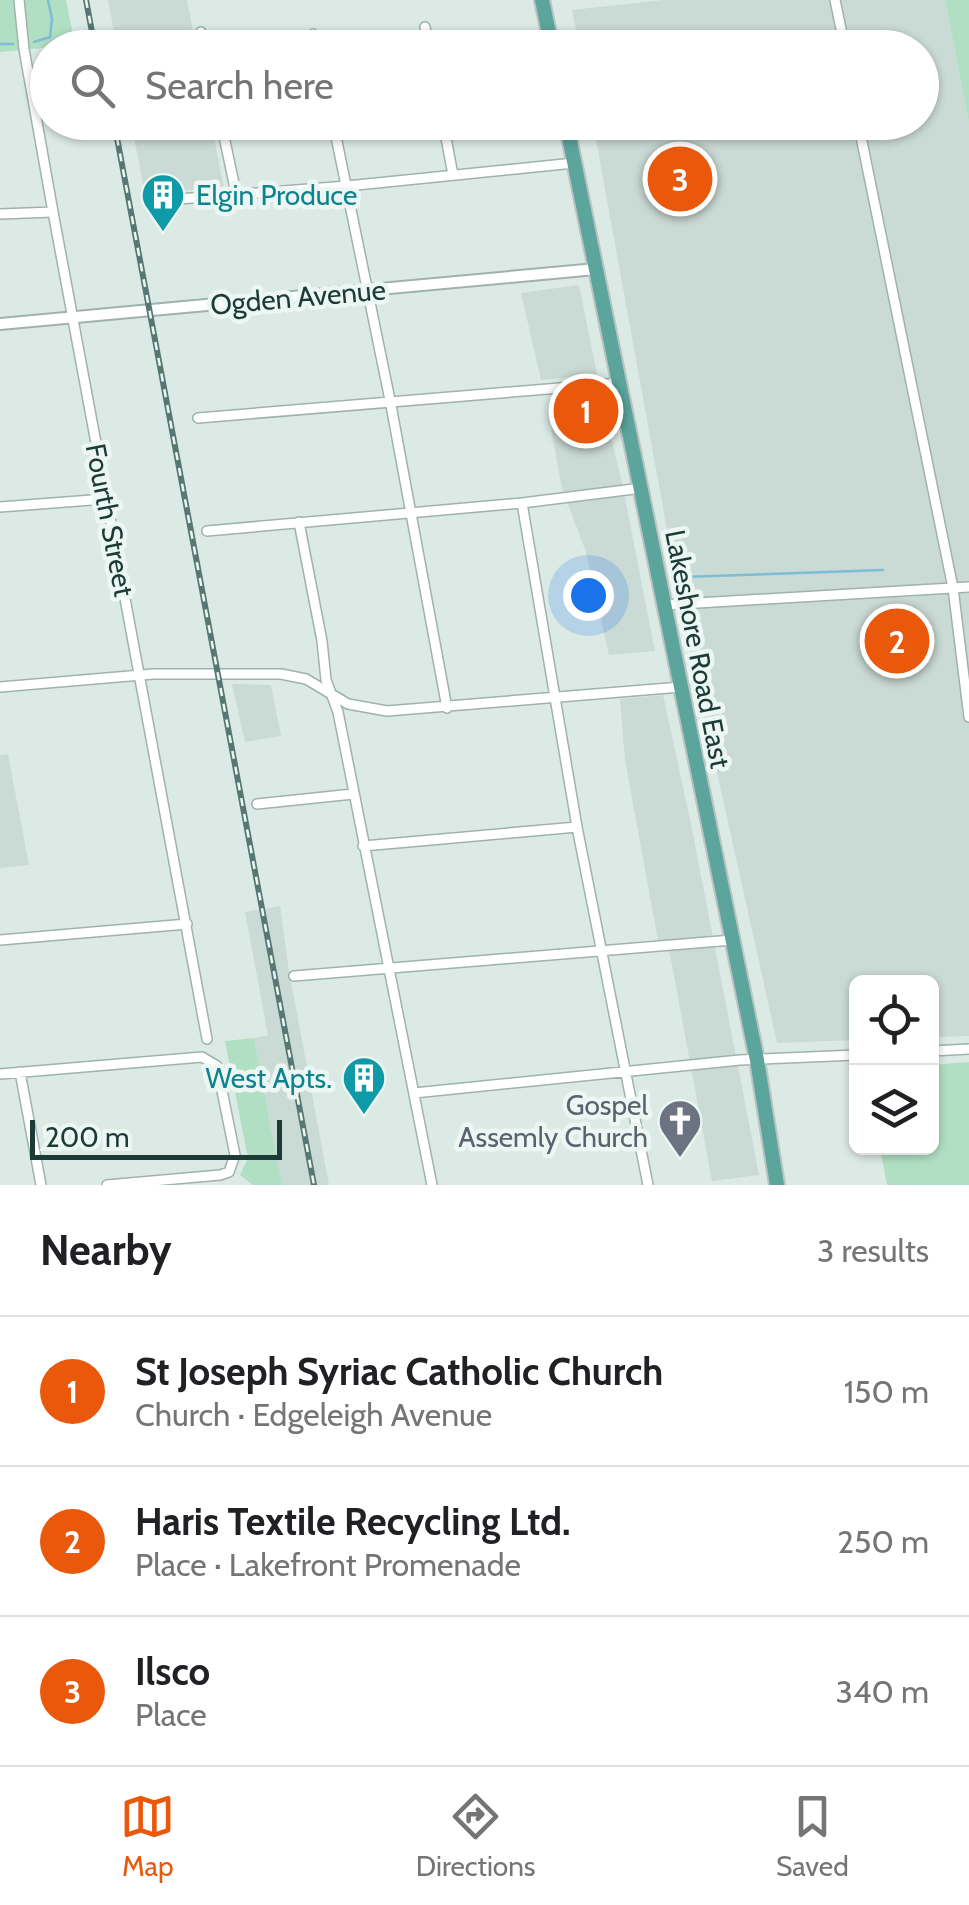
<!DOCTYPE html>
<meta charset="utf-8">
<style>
body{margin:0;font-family:Cabin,sans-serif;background:#f2f2f2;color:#202124}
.controls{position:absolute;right:30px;bottom:30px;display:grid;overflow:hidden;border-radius:15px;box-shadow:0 2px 8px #0004}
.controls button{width:90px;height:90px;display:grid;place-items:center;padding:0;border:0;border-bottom:2px solid #e0e0e0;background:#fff;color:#202124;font:50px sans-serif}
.scale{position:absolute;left:30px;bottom:25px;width:252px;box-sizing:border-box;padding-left:10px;border:5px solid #1c3b36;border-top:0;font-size:28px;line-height:35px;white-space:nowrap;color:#1c3b36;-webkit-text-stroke:8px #ecf7f3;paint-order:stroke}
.you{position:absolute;left:588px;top:595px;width:35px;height:35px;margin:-25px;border:8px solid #fff;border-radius:50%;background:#1a73e8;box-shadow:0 0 0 15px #1a73e833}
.badge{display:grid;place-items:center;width:65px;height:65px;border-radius:50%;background:#ea580c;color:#fff;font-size:32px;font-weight:700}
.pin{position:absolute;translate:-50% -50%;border:5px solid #fff;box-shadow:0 2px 10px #0006}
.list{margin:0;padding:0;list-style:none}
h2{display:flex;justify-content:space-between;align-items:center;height:130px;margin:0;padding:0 40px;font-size:42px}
h2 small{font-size:32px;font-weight:400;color:#757577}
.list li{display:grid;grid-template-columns:65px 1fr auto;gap:30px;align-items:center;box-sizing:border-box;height:150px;padding:0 40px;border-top:2px solid #e0e0e0}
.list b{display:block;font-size:38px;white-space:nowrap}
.list p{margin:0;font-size:32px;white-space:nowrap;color:#757577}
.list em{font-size:32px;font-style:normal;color:#757577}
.icon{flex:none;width:55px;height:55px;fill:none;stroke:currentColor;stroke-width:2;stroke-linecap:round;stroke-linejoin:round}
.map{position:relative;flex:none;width:969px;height:1185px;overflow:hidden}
.search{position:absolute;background:#fff;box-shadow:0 2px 8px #0004;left:30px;right:30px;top:30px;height:110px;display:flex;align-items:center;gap:25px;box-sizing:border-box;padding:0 35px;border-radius:55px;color:#757577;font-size:38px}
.sheet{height:580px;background:#fff}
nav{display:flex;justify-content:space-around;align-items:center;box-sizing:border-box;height:140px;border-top:2px solid #e0e0e0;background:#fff;font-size:28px;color:#757577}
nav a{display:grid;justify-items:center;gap:5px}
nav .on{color:#ea580c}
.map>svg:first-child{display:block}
</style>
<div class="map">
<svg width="969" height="1185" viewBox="0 0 969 1185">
<rect width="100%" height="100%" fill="#dceae6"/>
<path fill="#cadad5" d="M 108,0 L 187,0 L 196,47 L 117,47 Z
M 663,0 L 945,0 L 969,123 L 969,1036 L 932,1037 L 932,982 L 856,982 L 856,1040 L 777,1043 L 685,628 L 593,123 L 922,122 L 922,48 L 579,47 L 572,10 Z
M 131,123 L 211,123 L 224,188 L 145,193 Z
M 579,285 L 597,374 L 541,380 L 521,293 Z
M 608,424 L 622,483 L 655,651 L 609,655 L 586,552 L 562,488 L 551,429 Z
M 232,684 L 271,685 L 281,736 L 245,742 Z
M 663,695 L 691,824 L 759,1175 L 712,1181 L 670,954 L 658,940 L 625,760 L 620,699 Z
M 8,754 L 29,865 L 0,868 L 0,755 Z
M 280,906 L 289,971 L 329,1185 L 282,1185 L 254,1038 L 268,1035 L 245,912 Z"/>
<path fill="#b1dfc3" d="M 0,0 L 66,0 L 75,45 L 0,52 Z
M 945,0 L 969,0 L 969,123 Z
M 254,1038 L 282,1185 L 253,1185 L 240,1175 L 248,1158 L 225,1041 Z
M 969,1062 L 969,1185 L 887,1185 L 880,1148 L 932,1148 L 932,1065 Z"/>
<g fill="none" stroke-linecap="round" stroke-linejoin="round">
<path stroke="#7cbdd7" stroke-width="2.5" d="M 34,42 L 50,37 L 52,19 L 48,0
M 0,44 L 13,44
M 683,577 L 883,570"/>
<g stroke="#9fb2ae" stroke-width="12">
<path id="minor" d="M 19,0 L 24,49 L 53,212 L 207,1039
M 835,0 L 845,48
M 425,27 L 429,48
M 201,32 L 205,48
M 313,34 L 316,48
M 221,122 L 236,193
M 333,122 L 390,400 L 447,708
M 443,122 L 453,175
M 858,122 L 953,588 L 969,717
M 153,201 L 347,186 L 574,163
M 0,214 L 53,212
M 198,418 L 620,383
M 522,503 L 577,827 L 648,1185
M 0,507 L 105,499
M 299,522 L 322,641 L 326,680 L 338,712 L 432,1185
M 207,531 L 522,503 L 642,488
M 664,605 L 969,587
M 0,687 L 153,674 L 281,674 L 306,679 L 348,704 L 387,711 L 681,687
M 257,804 L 353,794
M 363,846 L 577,827
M 0,940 L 187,924
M 294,976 L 732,940
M 932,1051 L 969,1049
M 20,1072 L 41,1185
M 0,1074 L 202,1057 L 217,1066 L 235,1155 L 229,1172 L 220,1175 L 107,1185
M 414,1093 L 740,1060 L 856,1055"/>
</g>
<g stroke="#9fb2ae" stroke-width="14">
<path id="tertiary" d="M 0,324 L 596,269"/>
</g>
<g stroke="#bbc4c3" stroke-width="18">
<path id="primary" d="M 542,0 L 552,48
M 566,122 L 757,1060 L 777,1185"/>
</g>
<use href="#minor" stroke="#fff" stroke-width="9"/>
<use href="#tertiary" stroke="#fff" stroke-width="10"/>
<use href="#primary" stroke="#5ba59c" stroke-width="14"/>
<g stroke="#567772" stroke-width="6">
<path id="rail" d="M 86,0 L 95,48
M 114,122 L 314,1185"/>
</g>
<use href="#rail" stroke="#ecf7f3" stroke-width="2.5" stroke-dasharray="8" stroke-linecap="butt"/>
</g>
<defs>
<g id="building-pin" transform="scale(2.25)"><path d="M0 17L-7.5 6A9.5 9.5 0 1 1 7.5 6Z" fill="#0f9aa8" stroke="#ecf7f3"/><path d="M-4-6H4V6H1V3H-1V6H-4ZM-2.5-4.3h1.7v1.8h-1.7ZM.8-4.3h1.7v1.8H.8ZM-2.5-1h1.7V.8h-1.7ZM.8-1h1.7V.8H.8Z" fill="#fff"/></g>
<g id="church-pin" transform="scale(2.25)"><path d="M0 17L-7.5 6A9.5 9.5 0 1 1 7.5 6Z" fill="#6b7280" stroke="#ecf7f3"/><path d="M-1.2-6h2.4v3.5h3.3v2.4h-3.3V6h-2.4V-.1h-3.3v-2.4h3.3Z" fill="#fff"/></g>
</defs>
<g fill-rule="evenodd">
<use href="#building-pin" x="163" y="195"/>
<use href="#building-pin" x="364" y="1078"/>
<use href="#church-pin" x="680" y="1121"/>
</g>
<g text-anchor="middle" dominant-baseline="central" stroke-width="9" stroke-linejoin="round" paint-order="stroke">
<g font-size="28" fill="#0d838f" stroke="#ecf7f3" text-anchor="start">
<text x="196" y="195">Elgin Produce</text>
<text x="332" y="1078" text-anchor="end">West Apts.</text>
</g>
<g font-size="28" fill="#1c3b36" stroke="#ecf7f3">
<text transform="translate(298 297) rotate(-5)">Ogden Avenue</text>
<text transform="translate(110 520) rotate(79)">Fourth Street</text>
<text transform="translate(698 649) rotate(79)">Lakeshore Road East</text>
</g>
<g font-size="28" fill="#5b616d" stroke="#ecf7f3" text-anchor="end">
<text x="648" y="1105">Gospel<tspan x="648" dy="32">Assemly Church</tspan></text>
</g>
</g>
</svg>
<div class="controls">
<button><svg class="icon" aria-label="locate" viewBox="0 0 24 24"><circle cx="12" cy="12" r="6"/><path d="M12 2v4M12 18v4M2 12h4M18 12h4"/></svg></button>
<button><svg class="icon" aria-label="layers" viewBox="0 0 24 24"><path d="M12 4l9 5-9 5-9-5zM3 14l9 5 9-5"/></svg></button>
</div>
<div class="scale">200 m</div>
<div class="you"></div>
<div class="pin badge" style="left:586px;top:411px">1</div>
<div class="pin badge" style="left:897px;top:641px">2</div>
<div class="pin badge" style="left:680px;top:179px">3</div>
<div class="search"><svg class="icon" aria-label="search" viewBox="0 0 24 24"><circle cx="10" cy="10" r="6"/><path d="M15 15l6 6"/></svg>Search here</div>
</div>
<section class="sheet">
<h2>Nearby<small>3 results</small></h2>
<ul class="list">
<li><span class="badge">1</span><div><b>St Joseph Syriac Catholic Church</b><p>Church · Edgeleigh Avenue</p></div><em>150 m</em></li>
<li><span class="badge">2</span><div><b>Haris Textile Recycling Ltd.</b><p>Place · Lakefront Promenade</p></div><em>250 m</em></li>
<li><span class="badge">3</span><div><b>Ilsco</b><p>Place</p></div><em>340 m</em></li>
</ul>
</section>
<nav>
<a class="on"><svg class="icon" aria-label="map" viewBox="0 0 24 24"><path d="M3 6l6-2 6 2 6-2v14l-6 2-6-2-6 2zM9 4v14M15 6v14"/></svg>Map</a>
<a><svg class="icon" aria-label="directions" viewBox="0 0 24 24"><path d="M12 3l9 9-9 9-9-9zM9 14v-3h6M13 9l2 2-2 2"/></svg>Directions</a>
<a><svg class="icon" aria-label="saved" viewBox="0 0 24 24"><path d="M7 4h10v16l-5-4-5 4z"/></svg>Saved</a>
</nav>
